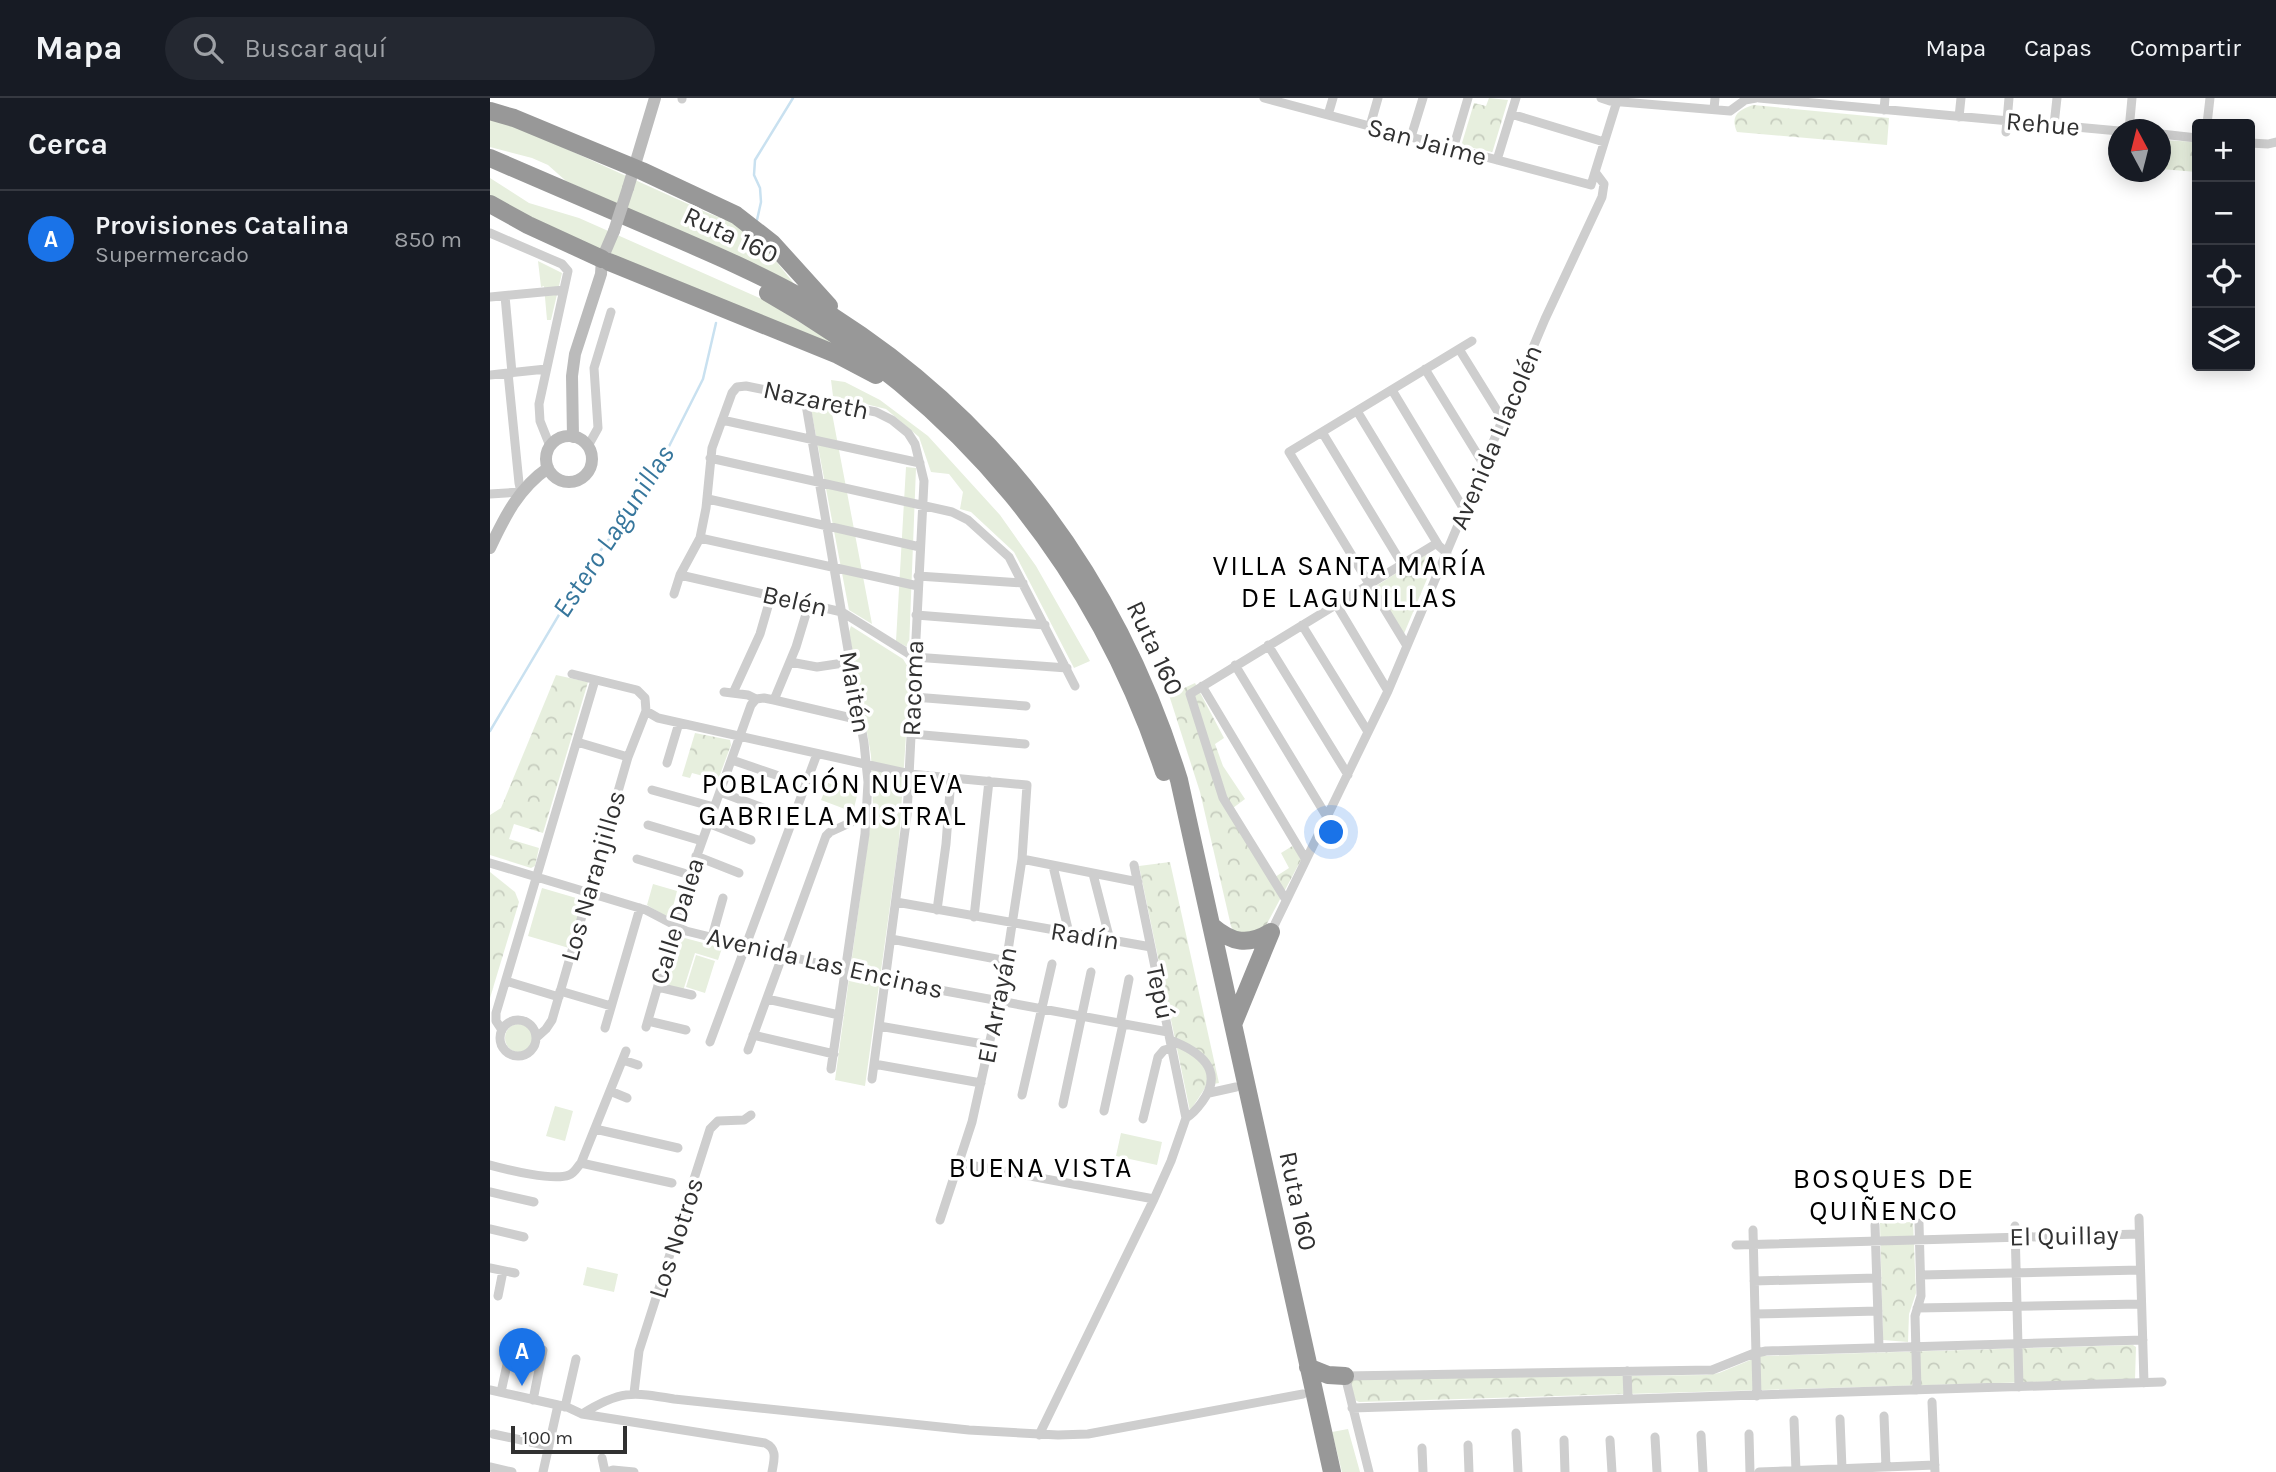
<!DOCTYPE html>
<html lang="es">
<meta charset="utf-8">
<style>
body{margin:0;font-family:Karla,sans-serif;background:#242831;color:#f1f3f6}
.controls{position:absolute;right:21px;top:21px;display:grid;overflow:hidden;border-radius:7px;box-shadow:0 4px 18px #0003}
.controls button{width:63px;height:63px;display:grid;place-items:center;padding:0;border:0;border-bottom:2px solid #363941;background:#171b24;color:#f1f3f6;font:35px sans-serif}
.compass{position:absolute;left:1618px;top:21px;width:63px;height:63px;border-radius:50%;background:#171b24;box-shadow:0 4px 18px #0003;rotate:353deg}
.scale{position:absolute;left:21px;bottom:18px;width:116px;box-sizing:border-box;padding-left:7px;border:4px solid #313131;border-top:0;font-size:19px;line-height:24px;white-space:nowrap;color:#313131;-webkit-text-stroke:5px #fff;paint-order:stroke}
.you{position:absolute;left:842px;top:735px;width:24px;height:24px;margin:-18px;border:5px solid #fff;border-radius:50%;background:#1a73e8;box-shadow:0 0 0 10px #1a73e833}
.badge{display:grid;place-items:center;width:46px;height:46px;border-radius:50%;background:#1a73e8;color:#fff;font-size:23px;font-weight:700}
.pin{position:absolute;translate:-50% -58px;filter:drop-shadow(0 2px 4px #0008)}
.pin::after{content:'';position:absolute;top:37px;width:24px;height:21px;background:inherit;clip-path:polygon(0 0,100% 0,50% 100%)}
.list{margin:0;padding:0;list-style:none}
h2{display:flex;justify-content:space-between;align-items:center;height:91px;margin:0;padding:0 28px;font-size:30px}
h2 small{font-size:23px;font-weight:400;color:#9ea1a6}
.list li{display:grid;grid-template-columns:46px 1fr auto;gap:21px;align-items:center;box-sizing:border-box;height:98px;padding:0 28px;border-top:2px solid #363941}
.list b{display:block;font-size:26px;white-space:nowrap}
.list p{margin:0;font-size:23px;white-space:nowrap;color:#9ea1a6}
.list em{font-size:23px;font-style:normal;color:#9ea1a6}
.icon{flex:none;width:38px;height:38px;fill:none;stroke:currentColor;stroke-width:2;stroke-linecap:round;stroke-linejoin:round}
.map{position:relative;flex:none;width:1786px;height:1374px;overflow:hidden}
header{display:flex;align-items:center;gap:42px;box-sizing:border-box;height:98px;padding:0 35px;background:#171b24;border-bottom:2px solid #363941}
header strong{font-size:33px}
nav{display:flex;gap:38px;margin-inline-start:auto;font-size:24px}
.search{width:490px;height:63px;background:#242831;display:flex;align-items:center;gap:18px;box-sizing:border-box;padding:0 24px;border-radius:38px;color:#9ea1a6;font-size:26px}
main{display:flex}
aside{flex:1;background:#171b24}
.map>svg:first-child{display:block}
</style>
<header>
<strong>Mapa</strong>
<div class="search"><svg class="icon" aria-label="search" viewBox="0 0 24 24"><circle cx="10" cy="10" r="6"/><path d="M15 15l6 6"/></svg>Buscar aquí</div>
<nav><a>Mapa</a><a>Capas</a><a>Compartir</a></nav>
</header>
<main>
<aside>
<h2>Cerca<small></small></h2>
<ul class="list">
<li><span class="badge">A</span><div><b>Provisiones Catalina</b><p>Supermercado</p></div><em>850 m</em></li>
</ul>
</aside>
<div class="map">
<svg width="1786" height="1374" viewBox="0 0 1786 1374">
<defs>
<pattern id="park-crowns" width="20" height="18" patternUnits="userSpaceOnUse" patternTransform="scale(1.75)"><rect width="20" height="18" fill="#e7efde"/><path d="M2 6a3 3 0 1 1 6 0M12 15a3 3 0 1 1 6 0" fill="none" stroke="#c7cdbf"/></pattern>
</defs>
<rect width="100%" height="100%" fill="#fff"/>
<path fill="#e7efde" d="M 0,18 L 17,24 L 218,115 L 247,126 L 278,153 L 309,192 L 237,155 L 76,83 L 58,67 L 42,60 L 0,49 Z
M 0,80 L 39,105 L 89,120 L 274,202 L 371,262 L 144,170 L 0,100 Z
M 48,163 L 72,175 L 61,222 L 57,222 L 54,188 L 51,189 Z
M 341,282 L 355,284 L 390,302 L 438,338 L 510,417 L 546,468 L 600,563 L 584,570 L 524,454 L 481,414 L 470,411 L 473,394 L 459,376 L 441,374 L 429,339 L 396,311 L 343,298 Z
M 320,306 L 341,310 L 382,526 L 359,512 Z
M 416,369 L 426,370 L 419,550 L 406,543 Z
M 361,528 L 413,561 L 418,569 L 420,577 L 409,743 L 375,988 L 345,982 L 383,707 L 381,657 L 359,534 Z
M 338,685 L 368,694 L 363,714 L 331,702 Z
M 163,786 L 187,793 L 181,817 L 177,819 L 157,807 Z
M 52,790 L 93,802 L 79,850 L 38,838 Z
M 191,839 L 232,850 L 228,862 L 205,855 L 193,893 L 174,888 L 186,842 Z
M 206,857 L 225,863 L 215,895 L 196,889 Z
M15 940a14 14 0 1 1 28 0a14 14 0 1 1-28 0Z
M 65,1008 L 83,1013 L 75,1043 L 56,1038 Z
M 631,1035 L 672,1044 L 667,1067 L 626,1058 Z
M 97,1169 L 128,1176 L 124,1194 L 93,1187 Z
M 858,1331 L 870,1374 L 852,1374 L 842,1334 Z"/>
<path fill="url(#park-crowns)" d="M 999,0 L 1018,2 L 1003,52 L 1002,54 L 974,48 L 972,45 L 984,5 L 996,8 Z
M 1263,7 L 1399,20 L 1397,47 L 1247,34 C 1240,18 1248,12 1263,7 Z
M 1671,42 L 1707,44 L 1707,74 L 1671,71 Z
M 938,455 L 945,462 L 913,538 L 883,490 Z
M 66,577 L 98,584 L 53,735 L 24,726 L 19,741 L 49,750 L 45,768 L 41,770 L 0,757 L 0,717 L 11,710 Z
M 705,585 L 734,640 L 725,646 L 733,668 L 755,701 L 743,710 L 785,779 L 799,770 L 791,755 L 804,747 L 811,762 L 773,833 L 745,836 L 741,828 L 710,694 L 679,597 Z
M 205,635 L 240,642 L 241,647 L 228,682 L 202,675 L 200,680 L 192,678 Z
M 680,764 L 729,985 L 717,987 L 700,1013 L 649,768 Z
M 0,774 L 25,794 L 29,804 L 0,900 Z
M 1423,1124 L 1426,1195 L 1419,1216 L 1418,1244 L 1393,1242 L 1390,1125 Z
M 1643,1247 L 1646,1249 L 1645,1281 L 869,1304 L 865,1302 L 860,1284 L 863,1281 L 1216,1277 L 1229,1275 L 1270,1258 Z"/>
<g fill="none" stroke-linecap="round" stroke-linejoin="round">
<path stroke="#c9e1f0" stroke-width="2.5" d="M 267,122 L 271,104 L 270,90 L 264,77 L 265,62 L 303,0
M 0,633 L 92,478 L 162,382 L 213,281 L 226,225"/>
<path stroke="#cecece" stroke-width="9" d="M 774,0 L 1101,87 L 1128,0
M 1111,0 L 1120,3 L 1240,13 L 1255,2 L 1266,0
M 1269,0 L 1629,33
M 192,1 L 192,0
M 1224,11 L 1225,0
M 1394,12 L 1395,0
M 1021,16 L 1114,44
M 838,17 L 843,0
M 1469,19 L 1471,0
M 1717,26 L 1720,0
M 1564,27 L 1567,0
M 880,28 L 888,0
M 1639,32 L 1642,0
M 1516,34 L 1519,0
M 1671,36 L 1707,40
M 921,39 L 933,0
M 1760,45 L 1778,46 L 1786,44
M 963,51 L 978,0
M 1007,62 L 1026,0
M 0,135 L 72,166 L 78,173 L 49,306 L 50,323 L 60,348
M 15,198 L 22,275
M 0,199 L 74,192
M 969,251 L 1013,322
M 935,271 L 994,367
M 0,277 L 56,271
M 902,292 L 975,413
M 315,301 L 374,645 L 378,684 L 375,736 L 341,971
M 867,313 L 949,448 L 957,455
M 232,322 L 430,365
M 832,334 L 912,466
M 98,348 L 108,330 L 104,270 L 121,214
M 220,360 L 462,414 L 478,422 L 519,459 L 585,588
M 0,396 L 31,394 L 29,385 L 18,275
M 218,401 L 430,449
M 210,440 L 428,488
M 190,477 L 352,514 L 424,559 L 577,570
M 428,478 L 533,485
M 184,496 L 190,477 L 210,440 L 216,410 L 222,350 L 242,295 L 247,289 L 256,288 L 386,314 L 402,322 L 418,335 L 425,346 L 434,383 L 417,717 L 382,981
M 846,506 L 898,593
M 426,517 L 555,527
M 812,527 L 878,634
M 778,547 L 858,677
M 917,548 L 799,354 L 982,243
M 300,564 L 327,569 L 360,564
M 745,567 L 837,719
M 82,576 L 147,592 L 155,600 L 156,613 L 168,620 L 420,676 L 537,687 L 532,761 L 514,879 L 482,1024 L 450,1122
M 712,588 L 816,762
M 234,594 L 258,597 L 266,601 L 274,600 L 284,602 L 370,622
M 243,595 L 270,536 L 281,498
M 424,599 L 536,608
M 284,602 L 306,549 L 319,506
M 422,636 L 535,646
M 87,644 L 138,659
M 242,662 L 286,677
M 177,665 L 189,625
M 162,692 L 224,709
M 230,694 L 273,710
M 218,725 L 261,742
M 158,727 L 212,743
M 206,758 L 249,775
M 147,761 L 200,777
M 532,761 L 648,784
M 0,765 L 156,812 L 196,833 L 395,882 L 678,934
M 644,767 L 696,1020
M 563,768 L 579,835
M 603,776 L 620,842
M 796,802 L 733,700 L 700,596 L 947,445
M 406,804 L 661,849
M 447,812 L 456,746 L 461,680
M 484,819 L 499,683
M 781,834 L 898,593 L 1055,221 L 1112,99 L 1114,86 L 1105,74
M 222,839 L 233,800
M 401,841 L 517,863
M 16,883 L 69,899
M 168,889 L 202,897
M 70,893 L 121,908
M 277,901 L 349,917
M10 940a18 18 0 1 1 36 0a18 18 0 1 1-36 0Z
M 158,923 L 196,932
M 630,926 L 639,881
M 389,928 L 499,947
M 156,929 L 200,777 L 261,607 L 266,601
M 115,930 L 150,810
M 12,932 L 6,923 L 6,915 L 105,582
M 263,937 L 344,956
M 46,940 L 56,931 L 62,922 L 138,659 L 156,613
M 220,944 L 327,656
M 258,952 L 336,738 L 340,734 L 377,717
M 133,962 L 148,967
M 384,966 L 491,985
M 120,993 L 137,1000
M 719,995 L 746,989
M 532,997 L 562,866
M 573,1006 L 601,874
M 614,1013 L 633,926
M 653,1021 L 668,959 L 674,952 L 682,950
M 105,1031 L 188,1050
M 91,1065 L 182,1085
M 469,1065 L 664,1101
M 0,1067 C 18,1072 63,1083 79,1077 C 85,1075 87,1069 91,1065 L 136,953
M 0,1094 L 44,1104
M 1649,1120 L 1654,1285
M 1385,1127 L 1389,1250
M 1525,1128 L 1529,1289
M 0,1131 L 34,1139
M 1263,1132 L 1267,1298
M 1246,1147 L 1649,1136
M 0,1170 L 25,1175
M 1431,1177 L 1650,1172
M 1264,1183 L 1387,1180
M 8,1198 L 13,1173
M 1427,1210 L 1651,1206
M 1265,1216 L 1388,1213
M 1137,1273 L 1138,1301
M 0,1292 L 77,1309 L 92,1316 L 275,1345 C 288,1351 284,1362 282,1374
M 1427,1292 L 1425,1218 L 1431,1198 L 1429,1125
M 11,1294 L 22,1244
M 144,1295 L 149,1253 L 220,1031 L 228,1023 L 254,1022 L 261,1017
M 43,1302 L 53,1252
M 1442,1304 L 1445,1374
M 75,1309 L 86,1261
M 862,1310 L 1672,1284
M 92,1316 C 130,1292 142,1294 184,1301 L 479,1332 L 568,1337 L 598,1336 L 813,1296
M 1394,1318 L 1396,1369
M 1350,1321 L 1352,1371
M 1304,1322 L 1306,1373
M 1026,1335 L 1028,1374
M 3,1336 L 59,1348
M 1259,1336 L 1260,1374
M 549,1337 L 664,1101 L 681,1063 L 696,1020 C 703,1016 707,1011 712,1004 C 736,972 709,953 680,942
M 1211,1337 L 1213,1374
M 1165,1339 L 1167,1374
M 1074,1342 L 1075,1374
M 1120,1342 L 1122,1374
M 978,1347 L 979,1374
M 932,1350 L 933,1374
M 112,1360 L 115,1374
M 0,1369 L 22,1374
M 53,1374 L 68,1307
M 117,1374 L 123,1372 L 144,1374
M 879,1374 L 855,1278 L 1222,1272 L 1262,1256 L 1276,1253 L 1653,1242
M 1269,1374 L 1445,1367"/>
<path stroke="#bbb" stroke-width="12" d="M 138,90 L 165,0
M56 361a23 23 0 1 1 46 0a23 23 0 1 1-46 0Z
M 83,339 L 82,278 L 85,256 L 111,176 L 112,161 L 124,133
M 0,450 C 15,418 29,390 58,370"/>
<path stroke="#989898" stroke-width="18" d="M 0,13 L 24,20 L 152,73 L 246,117 L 282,145 L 339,208
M 0,60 C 55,84 110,107 165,131 C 216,153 266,174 314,201 C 500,309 626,478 689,682 L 842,1374
M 0,106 L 38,127 L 112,161
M 119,164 L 348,257 L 386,277
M 278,195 C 469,302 605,466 674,674
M 722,828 C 742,845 758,848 781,834
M 744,924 L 781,834
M 818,1269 L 838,1277 L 855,1278"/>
<path stroke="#bbb" stroke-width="12" d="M 124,133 L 138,90"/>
</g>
<g text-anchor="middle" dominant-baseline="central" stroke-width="7" stroke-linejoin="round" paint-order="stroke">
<g font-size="26" fill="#313131" stroke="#fff">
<text transform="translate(1553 26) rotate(5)">Rehue</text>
<text transform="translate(937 44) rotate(15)">San Jaime</text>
<text transform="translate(241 137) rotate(25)">Ruta 160</text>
<text transform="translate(326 302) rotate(12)">Nazareth</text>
<text transform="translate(1006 339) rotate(-67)">Avenida Llacolén</text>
<text transform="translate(305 503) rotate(13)">Belén</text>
<text transform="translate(665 550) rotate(65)">Ruta 160</text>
<text transform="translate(423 590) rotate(-88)">Racoma</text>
<text transform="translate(365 594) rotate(80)">Maitén</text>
<text transform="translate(103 778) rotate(-74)">Los Naranjillos</text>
<text transform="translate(187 823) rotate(-73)">Calle Dalea</text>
<text transform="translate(595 838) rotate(9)">Radín</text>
<text transform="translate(335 865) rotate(13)">Avenida Las Encinas</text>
<text transform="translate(670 894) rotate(78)">Tepú</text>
<text transform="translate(507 907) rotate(-79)">El Arrayán</text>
<text transform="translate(808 1103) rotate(78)">Ruta 160</text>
<text transform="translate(1574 1138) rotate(-1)">El Quillay</text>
<text transform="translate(186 1140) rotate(-72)">Los Notros</text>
</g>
<g font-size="28" font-style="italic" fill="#36769c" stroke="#fff">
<text transform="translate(123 433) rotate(-57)">Estero Lagunillas</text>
</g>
<g font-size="28" letter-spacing="2" fill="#000" stroke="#fff">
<text x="860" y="467">VILLA SANTA MARÍA<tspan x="860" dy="32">DE LAGUNILLAS</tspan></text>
<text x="343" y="685">POBLACIÓN NUEVA<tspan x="343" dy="32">GABRIELA MISTRAL</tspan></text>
<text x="551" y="1069">BUENA VISTA</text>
<text x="1394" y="1080">BOSQUES DE<tspan x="1394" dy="32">QUIÑENCO</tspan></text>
</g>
</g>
</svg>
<div class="controls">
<button>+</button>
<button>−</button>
<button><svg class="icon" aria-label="locate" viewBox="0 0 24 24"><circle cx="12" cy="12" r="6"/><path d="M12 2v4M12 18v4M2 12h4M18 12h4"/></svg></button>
<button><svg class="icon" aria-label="layers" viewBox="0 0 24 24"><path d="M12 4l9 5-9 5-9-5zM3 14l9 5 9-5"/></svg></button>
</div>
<svg class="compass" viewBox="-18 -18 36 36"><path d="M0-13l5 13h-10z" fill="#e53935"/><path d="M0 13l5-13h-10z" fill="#9ea1a6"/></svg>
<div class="scale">100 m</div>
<div class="you"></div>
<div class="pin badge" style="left:32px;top:1288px">A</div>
</div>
</main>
